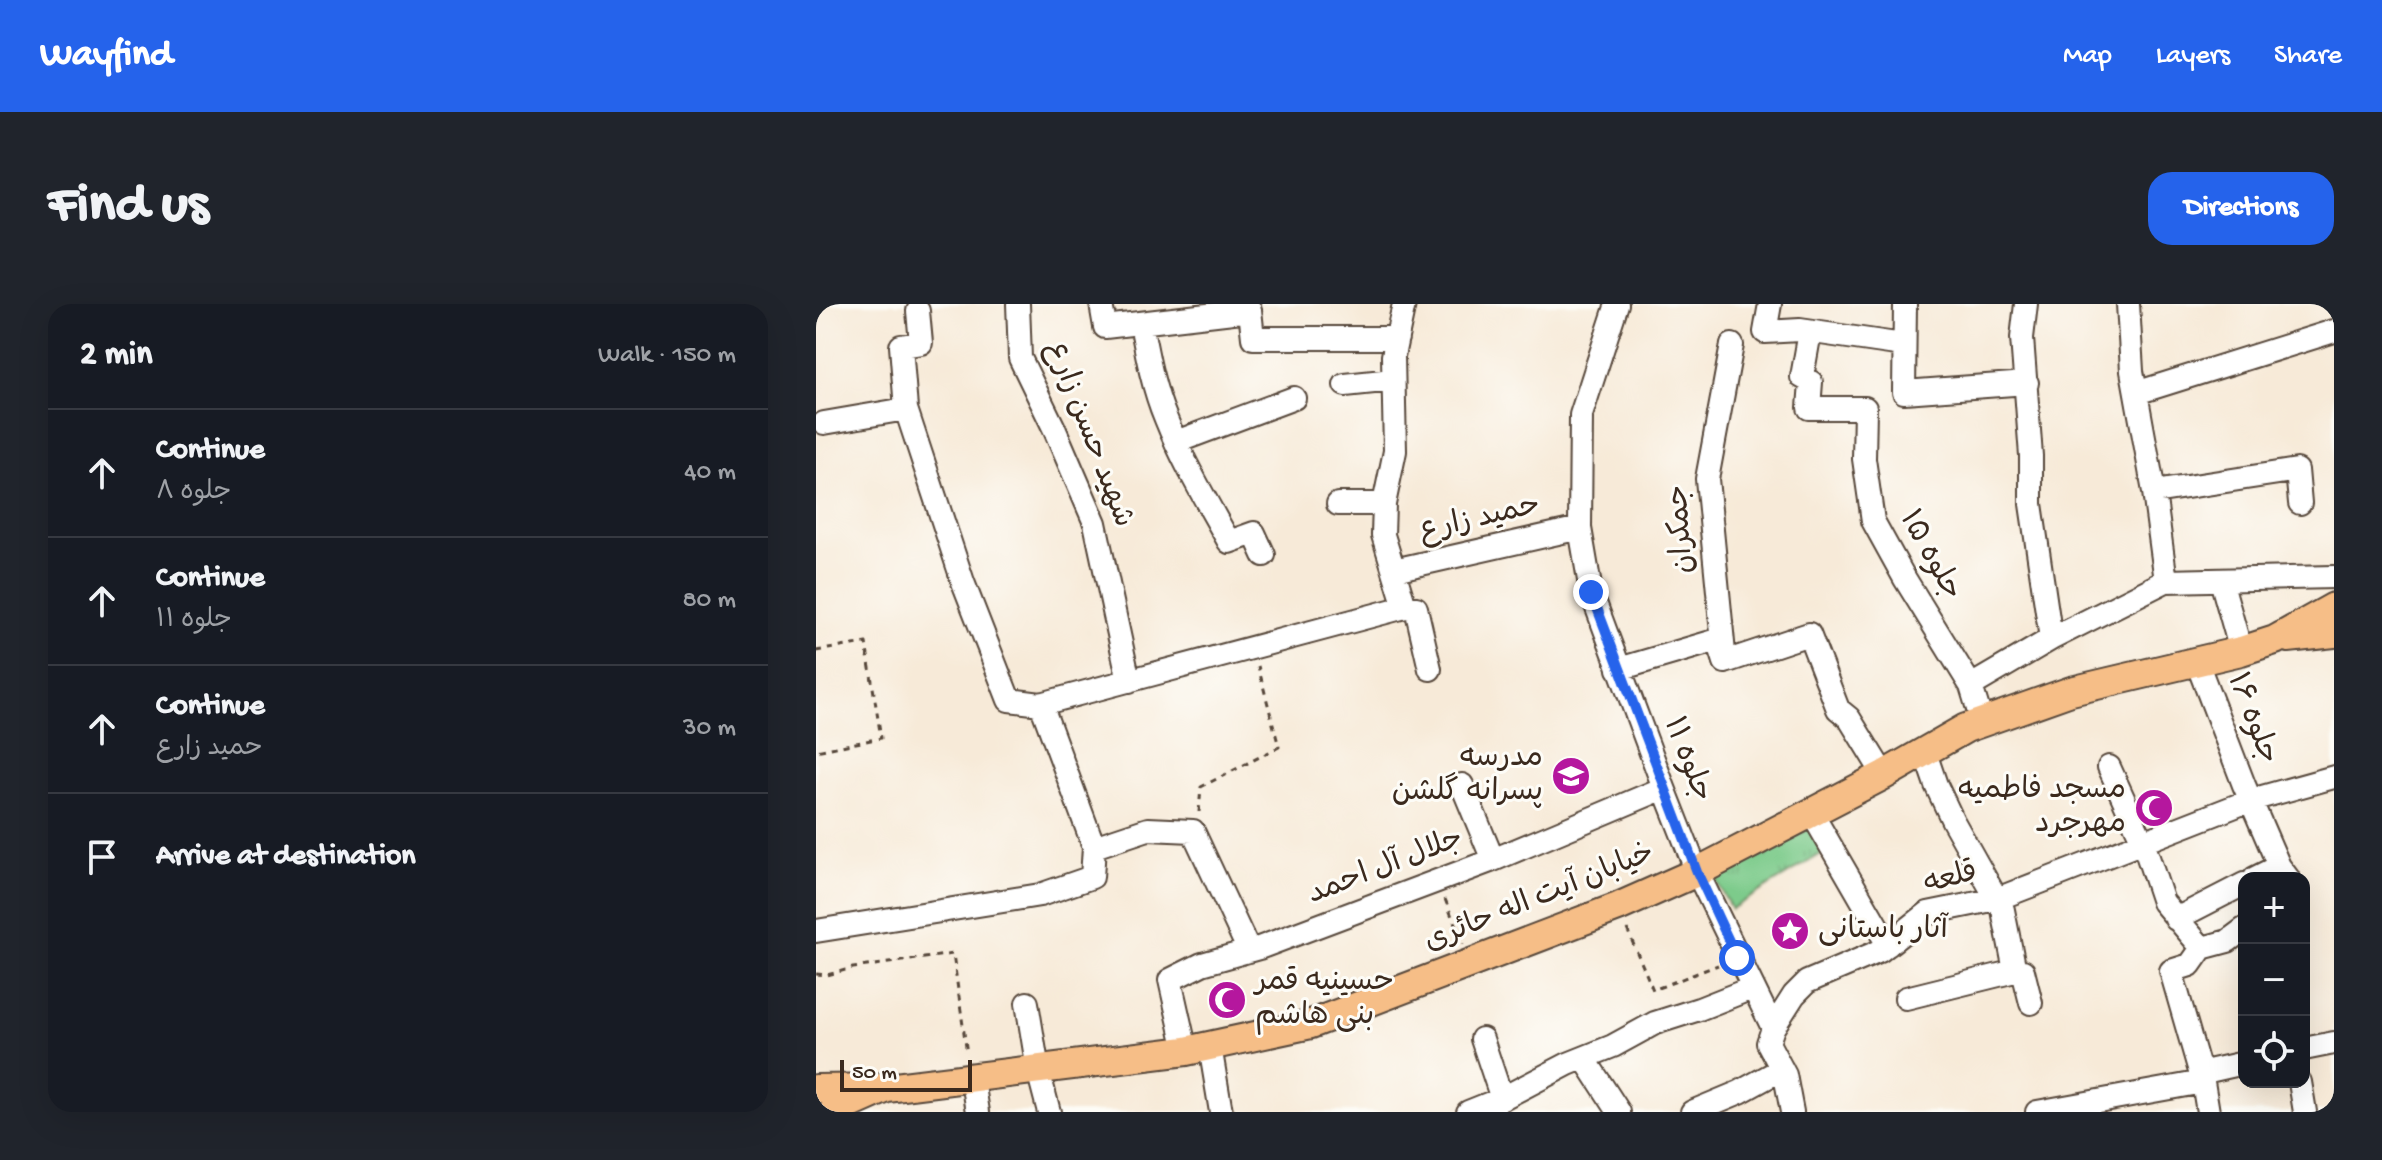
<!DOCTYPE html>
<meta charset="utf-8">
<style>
body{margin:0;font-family:"Gochi Hand","Playpen Sans Arabic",sans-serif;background:#20242c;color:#f1f3f6}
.controls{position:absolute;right:24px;bottom:24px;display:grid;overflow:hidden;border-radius:16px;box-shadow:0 8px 32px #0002}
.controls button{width:72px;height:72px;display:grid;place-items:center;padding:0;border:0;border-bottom:2px solid #363941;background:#171b24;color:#f1f3f6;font:40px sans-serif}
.scale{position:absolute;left:24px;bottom:20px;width:132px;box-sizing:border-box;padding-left:8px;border:4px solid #3b2a1e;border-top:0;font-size:22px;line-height:28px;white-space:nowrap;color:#3b2a1e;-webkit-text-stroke:6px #fdfcf7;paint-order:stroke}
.stop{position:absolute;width:24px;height:24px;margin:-18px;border:6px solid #2563eb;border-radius:50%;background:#fff}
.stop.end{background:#2563eb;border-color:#fff;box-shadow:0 2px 8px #0008}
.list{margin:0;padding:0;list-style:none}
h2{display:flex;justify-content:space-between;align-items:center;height:104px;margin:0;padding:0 32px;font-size:34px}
h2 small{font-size:26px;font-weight:400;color:#9ea1a6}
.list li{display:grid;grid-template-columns:52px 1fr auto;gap:24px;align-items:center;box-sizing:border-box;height:128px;padding:0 32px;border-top:2px solid #363941}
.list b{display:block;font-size:30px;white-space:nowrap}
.list p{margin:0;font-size:26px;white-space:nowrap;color:#9ea1a6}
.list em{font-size:26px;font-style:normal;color:#9ea1a6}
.icon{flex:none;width:44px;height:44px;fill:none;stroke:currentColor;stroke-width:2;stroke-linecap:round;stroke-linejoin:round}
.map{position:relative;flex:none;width:1518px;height:808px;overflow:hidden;border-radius:24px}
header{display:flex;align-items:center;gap:48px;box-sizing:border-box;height:112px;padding:0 40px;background:#2563eb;color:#fff}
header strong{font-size:38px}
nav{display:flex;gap:44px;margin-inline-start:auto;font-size:28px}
.intro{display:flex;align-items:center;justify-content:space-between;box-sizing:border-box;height:192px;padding:0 48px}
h1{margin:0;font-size:56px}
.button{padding:20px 36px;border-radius:24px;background:#2563eb;color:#fff;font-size:28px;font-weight:700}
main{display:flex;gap:48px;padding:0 48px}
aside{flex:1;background:#171b24;border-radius:24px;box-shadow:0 8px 32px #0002}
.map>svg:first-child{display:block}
</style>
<header>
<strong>Wayfind</strong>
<nav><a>Map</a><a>Layers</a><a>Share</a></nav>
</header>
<div class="intro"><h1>Find us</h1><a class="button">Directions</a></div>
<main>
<aside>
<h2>2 min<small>Walk · 150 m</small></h2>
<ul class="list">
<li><svg class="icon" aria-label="ahead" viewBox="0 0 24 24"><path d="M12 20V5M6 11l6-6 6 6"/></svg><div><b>Continue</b><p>جلوه ۸</p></div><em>40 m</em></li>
<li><svg class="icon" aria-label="ahead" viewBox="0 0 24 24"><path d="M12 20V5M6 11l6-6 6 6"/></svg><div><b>Continue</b><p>جلوه ۱۱</p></div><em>80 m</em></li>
<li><svg class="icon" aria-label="ahead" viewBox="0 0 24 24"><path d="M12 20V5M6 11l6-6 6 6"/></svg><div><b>Continue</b><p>حمید زارع</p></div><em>30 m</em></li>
<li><svg class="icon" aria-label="arrive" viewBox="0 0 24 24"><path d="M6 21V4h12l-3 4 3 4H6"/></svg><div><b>Arrive at destination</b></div></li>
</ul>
</aside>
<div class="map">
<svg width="1518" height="808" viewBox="0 0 1518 808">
<defs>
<pattern id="grass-tufts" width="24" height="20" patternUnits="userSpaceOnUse" patternTransform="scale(2)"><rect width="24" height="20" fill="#7dcb8b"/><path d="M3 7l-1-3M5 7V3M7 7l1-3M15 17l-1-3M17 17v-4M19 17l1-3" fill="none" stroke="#6dae78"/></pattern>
</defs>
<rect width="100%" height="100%" fill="#fdfcf7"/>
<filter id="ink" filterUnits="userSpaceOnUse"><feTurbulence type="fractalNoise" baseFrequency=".0125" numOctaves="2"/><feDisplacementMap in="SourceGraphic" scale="16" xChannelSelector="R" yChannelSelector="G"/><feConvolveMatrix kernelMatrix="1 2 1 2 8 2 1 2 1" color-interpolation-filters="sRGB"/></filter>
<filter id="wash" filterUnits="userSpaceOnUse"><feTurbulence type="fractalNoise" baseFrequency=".006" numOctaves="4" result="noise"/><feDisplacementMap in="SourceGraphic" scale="32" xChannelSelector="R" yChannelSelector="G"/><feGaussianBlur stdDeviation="1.8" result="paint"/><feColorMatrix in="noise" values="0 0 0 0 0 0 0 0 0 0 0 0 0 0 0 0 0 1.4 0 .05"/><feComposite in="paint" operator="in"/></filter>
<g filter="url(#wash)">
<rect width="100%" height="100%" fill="#f7ead8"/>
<path fill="url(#grass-tufts)" stroke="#5c7a54" stroke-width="2" d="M 994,524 L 1010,547 L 915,605 L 898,573 Z"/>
</g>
<g filter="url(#ink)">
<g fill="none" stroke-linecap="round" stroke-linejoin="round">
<g stroke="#57473a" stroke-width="26">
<path id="minor" d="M 202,0 L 204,54 L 238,124 L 279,219 L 313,377
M 285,0 L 289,23 L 434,6 L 437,34 L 581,34
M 588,0 L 577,52 L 579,147 L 568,200 L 567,231 L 589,303 L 600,304 L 614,365
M 954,0 L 949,28 L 984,26 L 1087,41
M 1089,0 L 1088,88 L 1211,79
M 1210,0 L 1206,34 L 1215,152 L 1215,200 L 1235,335
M 1312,0 L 1316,67 L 1338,188 L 1350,277
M 325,19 C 331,51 337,84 350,115 C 367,158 391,198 413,238 L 438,229 L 448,251
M 994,28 L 986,73 L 995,78 L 993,104 L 1049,104 L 1048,155 L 1057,217 L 1089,275 L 1155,382 L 1166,418
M 529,81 L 577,76
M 1320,89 L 1518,27
M 90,105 L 85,42 L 105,39 L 102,7
M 8,119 L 90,105 L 147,278 L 193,396 L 225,400
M 360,138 L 478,94
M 1338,188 L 1481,166 L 1484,199
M 522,200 L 568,200
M 764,224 L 765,111 L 801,0
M 578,266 L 764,224 L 775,288 L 848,484 L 881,568 L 957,724
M 1405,276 L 1425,347
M 908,349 L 891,175 L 916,41
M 1380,356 L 1428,481 L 1463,562 L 1472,574
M 803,365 L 902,336 L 909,358 L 993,330 L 1022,405 L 1033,414 L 1068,471
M 1155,382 L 1235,335 L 1350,277 L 1518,273
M 1108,446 L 1120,481 L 1137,517 L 1187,606 L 1199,667 L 1207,667 L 1215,699
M 1293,463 L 1327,538 L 1347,598 L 1386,644
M 646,481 L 677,556
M 995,508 L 1072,641
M 1439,574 L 1463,562
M 1360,615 L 1428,580
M 0,627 L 224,591 L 276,573 L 278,543
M 433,647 L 377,527 L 332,525 L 278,543 L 225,400 L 589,303
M 1090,694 L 1199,667
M 211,699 L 222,766 L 233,808
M 666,735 L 686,795
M 394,742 L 405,808
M 1488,745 L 1518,739
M 370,747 L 354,676 L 386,660 L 443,644 L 677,556 L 848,484
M 768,754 L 803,808
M 1384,769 L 1428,759
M 154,774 L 159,789 L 162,808
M 1484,778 L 1489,808
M 652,808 L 687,794 L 752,760 L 797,742 L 839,719 L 883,705 L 936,684
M 876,808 L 924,788 L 966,765
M 976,808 L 969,771 L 952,739 L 957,724 L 978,691 L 991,678 L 1064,647 L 1112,609 L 1181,595 L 1435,496 L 1518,473
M 1221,808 L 1387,778
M 1392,808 L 1387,778 L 1355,667 L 1374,661 L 1386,644 L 1412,637 L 1428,625"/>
</g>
<g stroke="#57473a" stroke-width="32">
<path id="major" d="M 1472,334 L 1518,329
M 71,784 L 370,747 L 495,720 L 802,603 L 881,568 L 1068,471 L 1150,424 L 1255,387 L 1425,347 L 1459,336 L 1518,303
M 0,785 L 71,784 L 17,808"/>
</g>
<path stroke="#57473a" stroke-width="3" stroke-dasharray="6 6" stroke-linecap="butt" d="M 0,347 L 50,339 L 65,434 L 0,447
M 383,508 L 385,483 L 463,443 L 442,362
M 629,595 L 647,640
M 811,625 L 837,686 L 902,661
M 0,670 L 11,671 L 37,664 L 137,650 L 151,750"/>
<use href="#minor" stroke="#fff" stroke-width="22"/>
<use href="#major" stroke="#f6be87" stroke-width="28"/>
</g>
</g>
<g fill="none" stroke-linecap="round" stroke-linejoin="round" filter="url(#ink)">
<path stroke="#2563eb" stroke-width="10" d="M 775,288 L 881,568 L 921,654"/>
</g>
<defs>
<g id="school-disc" transform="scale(2)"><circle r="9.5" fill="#b5179e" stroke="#fdfcf7"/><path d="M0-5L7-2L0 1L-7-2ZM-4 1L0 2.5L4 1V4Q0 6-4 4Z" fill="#fff"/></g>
<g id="mosque-disc" transform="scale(2)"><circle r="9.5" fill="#b5179e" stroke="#fdfcf7"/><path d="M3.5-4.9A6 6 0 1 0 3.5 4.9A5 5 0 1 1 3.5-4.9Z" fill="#fff"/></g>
<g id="sight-disc" transform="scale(2)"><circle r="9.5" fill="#b5179e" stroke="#fdfcf7"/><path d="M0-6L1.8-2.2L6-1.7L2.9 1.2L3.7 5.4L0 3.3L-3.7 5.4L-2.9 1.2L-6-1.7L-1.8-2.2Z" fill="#fff"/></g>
</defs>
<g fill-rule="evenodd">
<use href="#school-disc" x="755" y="472"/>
<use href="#mosque-disc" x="1338" y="504"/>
<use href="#sight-disc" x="974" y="627"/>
<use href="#mosque-disc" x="411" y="696"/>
</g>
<g text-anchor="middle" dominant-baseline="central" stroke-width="6" stroke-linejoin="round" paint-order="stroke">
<g font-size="30" fill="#3b2a1e" stroke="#fdfcf7">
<text transform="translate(272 131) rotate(69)">شهید حسن زارع</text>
<text transform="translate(664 216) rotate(-13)">حمید زارع</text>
<text transform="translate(867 225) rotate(-94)">جمکران</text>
<text transform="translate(1113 252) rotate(61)">جلوه ۱۵</text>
<text transform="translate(1435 415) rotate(69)">جلوه ۱۶</text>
<text transform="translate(870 456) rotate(69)">جلوه ۱۱</text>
<text transform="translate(570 564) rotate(-21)">جلال آل احمد</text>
<text transform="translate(1135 576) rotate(-15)">قلعه</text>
<text transform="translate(724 595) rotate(-22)">خیابان آیت اله حائری</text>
</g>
<g font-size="30" fill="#3b2a1e" stroke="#fdfcf7" text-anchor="end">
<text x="727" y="455">مدرسه<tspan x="727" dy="34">پسرانه گلشن</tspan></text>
<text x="1310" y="487">مسجد فاطمیه<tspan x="1310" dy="34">مهرجرد</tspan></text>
<text x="1002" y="627" text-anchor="start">آثار باستانی</text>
<text x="439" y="679" text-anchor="start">حسینیه قمر<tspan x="439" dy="34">بنی هاشم</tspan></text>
</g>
</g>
</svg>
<div class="controls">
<button>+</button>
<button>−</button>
<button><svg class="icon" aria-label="locate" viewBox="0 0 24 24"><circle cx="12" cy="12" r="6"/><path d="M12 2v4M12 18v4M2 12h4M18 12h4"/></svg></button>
</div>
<div class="scale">50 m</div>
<div class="stop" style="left:921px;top:654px"></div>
<div class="stop end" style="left:775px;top:288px"></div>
</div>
</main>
